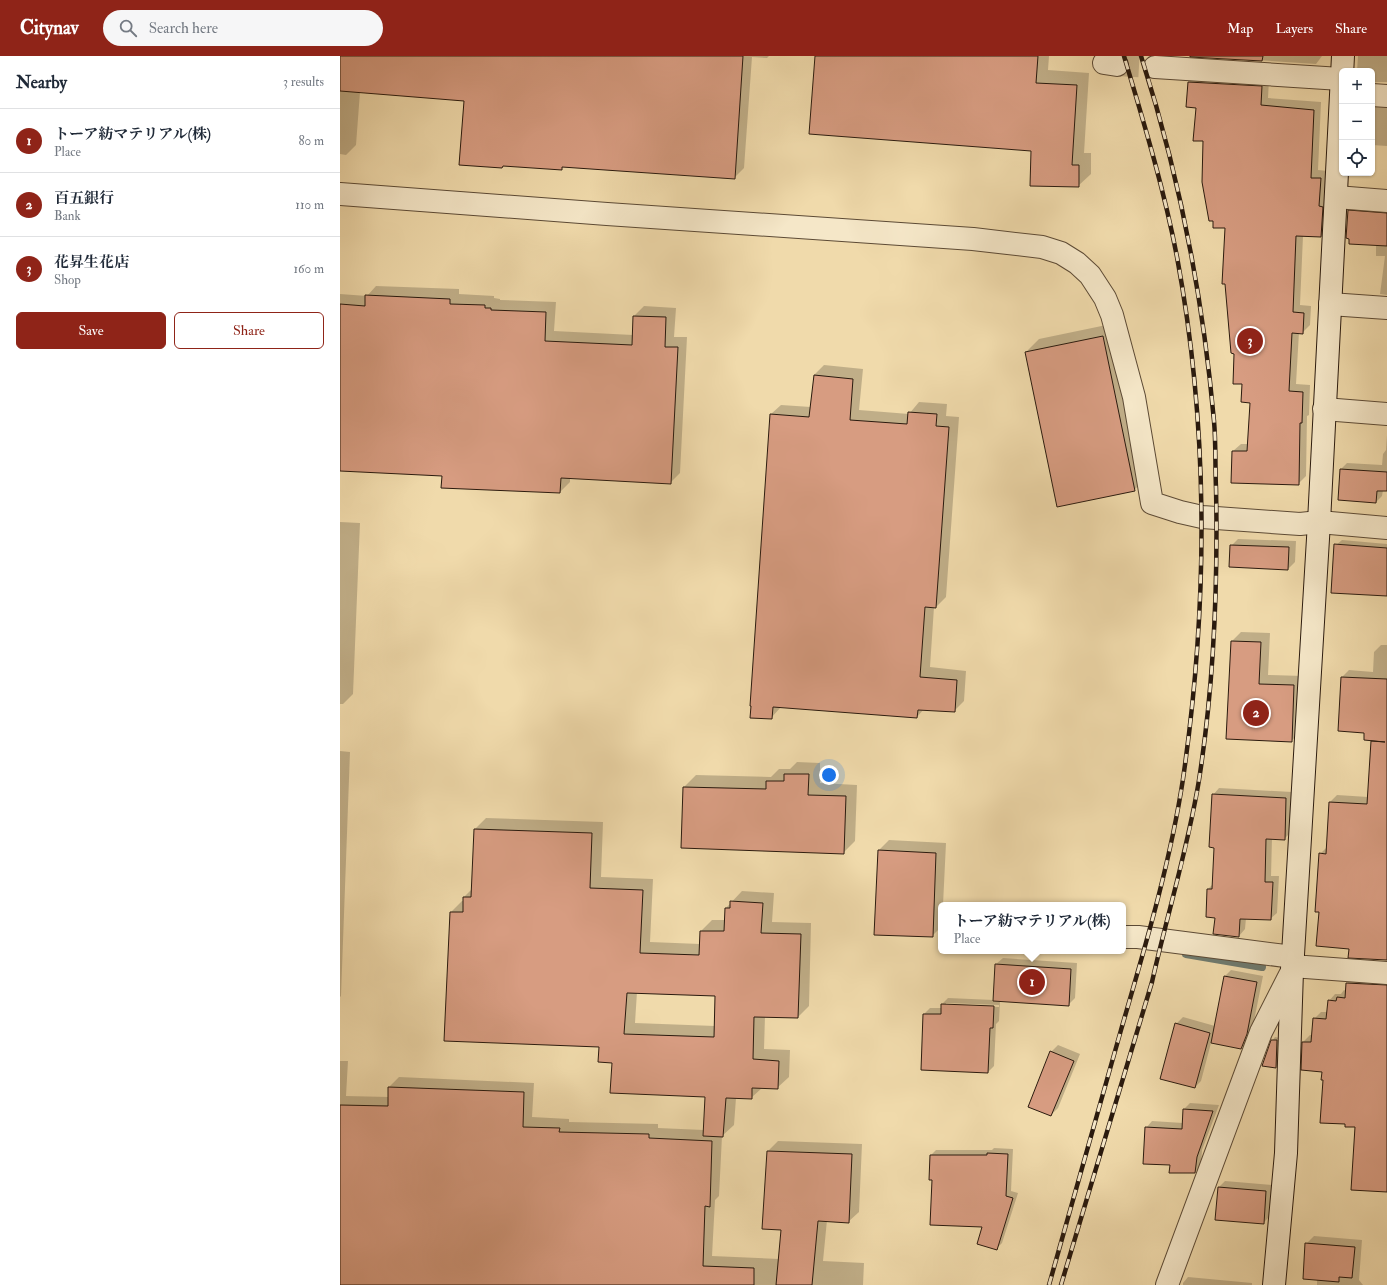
<!DOCTYPE html>
<meta charset="utf-8">
<style>
body{margin:0;font-family:"IM FELL Double Pica","Noto Serif JP",serif;background:#f6f6f7;color:#1f2937}
.controls{position:absolute;right:12px;top:12px;display:grid;overflow:hidden;border-radius:6px;box-shadow:0 1px 3px #0004}
.controls button{width:36px;height:36px;display:grid;place-items:center;padding:0;border:0;border-bottom:1px solid #e0e1e3;background:#fff;color:#1f2937;font:20px sans-serif}
.you{position:absolute;left:489px;top:719px;width:14px;height:14px;margin:-10px;border:3px solid #fff;border-radius:50%;background:#1a73e8;box-shadow:0 0 0 6px #1a73e833}
.badge{display:grid;place-items:center;width:26px;height:26px;border-radius:50%;background:#8f2418;color:#fff;font-size:13px;font-weight:700}
.pin{position:absolute;translate:-50% -50%;border:2px solid #fff;box-shadow:0 1px 4px #0006}
.popup{position:absolute;left:598px;top:846px;width:188px;height:52px;box-sizing:border-box;display:grid;place-content:center;border-radius:6px;background:#fff;filter:drop-shadow(0 1px 3px #0005);font-size:13px;white-space:nowrap;color:#747a83}
.popup b{font-size:15px;color:#1f2937}
.popup::after{content:'';position:absolute;left:50%;top:100%;margin-left:-8px;border:8px solid transparent;border-top-color:#fff}
.list{margin:0;padding:0;list-style:none}
h2{display:flex;justify-content:space-between;align-items:center;height:52px;margin:0;padding:0 16px;font-size:17px}
h2 small{font-size:13px;font-weight:400;color:#747a83}
.list li{display:grid;grid-template-columns:26px 1fr auto;gap:12px;align-items:center;box-sizing:border-box;height:64px;padding:0 16px;border-top:1px solid #e0e1e3}
.list b{display:block;font-size:15px;white-space:nowrap}
.list p{margin:0;font-size:13px;white-space:nowrap;color:#747a83}
.list em{font-size:13px;font-style:normal;color:#747a83}
.actions{display:flex;gap:8px;padding:12px 16px}
.actions a{flex:1;padding:9px 0;border:1px solid #8f2418;border-radius:6px;text-align:center;font-size:14px;color:#8f2418}
.actions .main{background:#8f2418;color:#fff}
.icon{flex:none;width:22px;height:22px;fill:none;stroke:currentColor;stroke-width:2;stroke-linecap:round;stroke-linejoin:round}
.map{position:relative;flex:none;width:1047px;height:1229px;overflow:hidden}
header{display:flex;align-items:center;gap:24px;box-sizing:border-box;height:56px;padding:0 20px;background:#8f2418;color:#fff}
header strong{font-size:19px}
nav{display:flex;gap:22px;margin-inline-start:auto;font-size:14px}
.search{width:280px;height:36px;background:#f6f6f7;display:flex;align-items:center;gap:10px;box-sizing:border-box;padding:0 14px;border-radius:22px;color:#747a83;font-size:15px}
main{display:flex}
aside{flex:1;background:#fff}
.map>svg:first-child{display:block}
</style>
<header>
<strong>Citynav</strong>
<div class="search"><svg class="icon" aria-label="search" viewBox="0 0 24 24"><circle cx="10" cy="10" r="6"/><path d="M15 15l6 6"/></svg>Search here</div>
<nav><a>Map</a><a>Layers</a><a>Share</a></nav>
</header>
<main>
<aside>
<h2>Nearby<small>3 results</small></h2>
<ul class="list">
<li><span class="badge">1</span><div><b>トーア紡マテリアル(株)</b><p>Place</p></div><em>80 m</em></li>
<li><span class="badge">2</span><div><b>百五銀行</b><p>Bank</p></div><em>110 m</em></li>
<li><span class="badge">3</span><div><b>花昇生花店</b><p>Shop</p></div><em>160 m</em></li>
</ul>
<div class="actions"><a class="main">Save</a><a>Share</a></div>
</aside>
<div class="map">
<svg width="1047" height="1229" viewBox="0 0 1047 1229">
<rect width="100%" height="100%" fill="#f0daab"/>
<filter id="stains"><feTurbulence type="fractalNoise" baseFrequency=".005" numOctaves="4"/><feColorMatrix values="0 0 0 0 .2 0 0 0 0 .09 0 0 0 0 .02 0 0 0 .5 -.17"/></filter>
<radialGradient id="worn" r=".72"><stop offset=".6" stop-color="#630" stop-opacity="0"/><stop offset="1" stop-color="#630" stop-opacity=".3"/></radialGradient>
<path fill="#0003" fill-rule="evenodd" d="M 0,0 L 429,0 L 427,2 L 412,1 L 404,112 L 394,122 L 224,110 L 221,113 L 165,109 L 162,111 L 125,44 L 20,36 L 16,89 L 6,99 L 0,98 Z
M 476,0 L 709,0 L 708,14 L 749,17 L 744,97 L 751,97 L 751,118 L 738,130 L 692,94 Z
M 854,0 L 982,0 L 976,8 Z
M 1018,0 L 1047,0 L 1047,26 L 1032,26 L 1032,15 L 1017,15 Z
M 857,18 L 929,23 L 928,42 L 981,46 L 978,114 L 988,115 L 988,173 L 981,180 L 963,180 L 960,249 L 971,250 L 970,269 L 962,277 L 959,276 L 956,328 L 970,329 L 969,359 L 967,360 L 966,420 L 958,428 L 893,395 L 901,388 L 909,388 L 911,346 L 903,327 L 895,297 L 886,228 L 886,171 L 874,164 L 864,85 L 857,51 L 849,26 Z
M 1032,43 L 1047,46 L 1047,90 L 1032,89 Z
M 1015,148 L 1047,151 L 1047,239 L 1040,238 L 1045,200 L 1036,200 L 1036,188 L 1009,155 Z
M 36,230 L 119,233 L 119,238 L 154,240 L 154,242 L 160,243 L 160,244 L 216,246 L 214,275 L 293,279 L 294,260 L 304,250 L 336,252 L 334,281 L 347,281 L 340,417 L 330,427 L 230,422 L 230,426 L 220,436 L 103,419 L 0,414 L 0,238 L 27,240 Z
M 776,267 L 808,421 L 794,434 L 686,296 L 699,283 Z
M 484,309 L 523,313 L 519,354 L 569,358 L 579,346 L 607,348 L 606,360 L 619,361 L 606,541 L 596,551 L 594,551 L 590,611 L 626,615 L 624,645 L 614,655 L 584,653 L 577,661 L 441,651 L 431,662 L 431,358 L 441,349 L 471,351 L 474,319 Z
M 1047,379 L 1047,434 L 1043,434 L 1042,440 L 1036,446 L 1001,413 L 1007,407 L 1042,409 L 1043,398 L 1046,394 Z
M 0,466 L 20,467 L 13,638 L 3,648 L 0,648 Z
M 898,483 L 956,485 L 955,506 L 948,513 L 891,490 Z
M 1002,484 L 1047,488 L 1047,539 L 995,490 Z
M 901,576 L 930,577 L 928,619 L 963,620 L 961,676 L 951,685 L 892,585 Z
M 1041,589 L 1047,589 L 1047,904 L 1010,892 L 980,855 L 980,798 L 987,791 L 990,746 L 997,739 L 1028,741 L 1032,684 L 1025,676 L 1002,621 L 1009,614 L 1033,616 L 1034,596 Z
M 0,695 L 10,696 L 1,940 L 0,941 Z
M 457,706 L 480,707 L 480,727 L 517,729 L 515,785 L 503,797 L 344,731 L 356,719 L 431,721 L 439,713 L 450,713 Z
M 879,732 L 952,736 L 951,776 L 944,783 L 932,782 L 931,820 L 939,820 L 937,857 L 930,863 L 906,862 L 905,873 L 899,880 L 876,861 L 868,833 L 873,828 L 875,791 L 873,739 Z
M 146,762 L 263,766 L 261,821 L 313,823 L 310,886 L 360,888 L 361,875 L 372,864 L 385,864 L 386,852 L 402,835 L 434,837 L 432,866 L 471,867 L 469,950 L 458,961 L 425,960 L 424,993 L 450,994 L 449,1021 L 437,1032 L 422,1032 L 411,1042 L 396,1042 L 394,1069 L 382,1080 L 379,1140 L 375,1144 L 372,1200 L 439,1203 L 442,1173 L 428,1095 L 438,1085 L 522,1088 L 519,1156 L 508,1166 L 487,1164 L 483,1205 L 524,1207 L 523,1229 L 0,1229 L 0,1005 L 8,1005 L 6,1040 L 49,1041 L 49,1031 L 59,1021 L 194,1027 L 192,1061 L 229,1063 L 229,1066 L 318,1068 L 318,1072 L 364,1074 L 366,1040 L 273,1006 L 260,990 L 105,984 L 111,856 L 122,845 L 124,845 L 124,841 L 132,833 L 135,773 ZM 297,936 L 376,939 L 375,970 L 295,967 Z
M 549,784 L 606,787 L 603,849 L 601,849 L 601,871 L 592,880 L 539,794 Z
M 663,902 L 737,907 L 735,942 L 728,949 L 660,945 L 659,965 L 656,968 L 654,1010 L 648,1016 L 582,1013 L 584,958 L 590,952 L 602,952 L 602,948 L 608,942 L 654,944 L 656,908 ZM 606,947 L 659,949 L 659,951 L 606,949 Z
M 891,914 L 923,920 L 913,970 L 908,985 L 901,992 L 871,987 L 861,1025 L 855,1031 L 836,968 L 843,961 L 875,970 L 885,920 Z
M 1014,920 L 1047,922 L 1047,1135 L 1016,1071 L 1006,1067 L 984,1023 L 983,1015 L 963,986 L 970,979 L 973,979 L 974,963 L 981,956 L 988,956 L 989,945 L 995,938 L 1001,938 L 1004,934 L 1007,935 L 1007,927 Z
M 935,981 L 940,982 L 939,1008 L 936,1011 L 932,985 Z
M 718,989 L 740,998 L 718,1052 L 711,1059 L 711,996 Z
M 850,1047 L 879,1049 L 862,1094 L 861,1110 L 855,1116 L 831,1108 L 806,1072 L 812,1065 L 843,1067 L 844,1053 Z
M 654,1092 L 673,1093 L 671,1135 L 678,1137 L 662,1187 L 656,1193 L 644,1170 L 593,1123 L 591,1099 L 596,1094 L 652,1094 Z
M 885,1125 L 932,1129 L 930,1160 L 923,1167 L 879,1131 Z
M 974,1180 L 1022,1184 L 1019,1224 L 1023,1229 L 977,1229 L 977,1223 L 966,1188 Z
M 848,1221 L 912,1227 L 912,1229 L 843,1229 L 843,1227 Z"/>
<g fill="none" stroke-linecap="round" stroke-linejoin="round">
<path stroke="#6e7a6f" stroke-width="8" d="M 846,898 L 922,911"/>
</g>
<path fill="#d79c81" stroke="#2a1a0e" fill-rule="evenodd" d="M 0,0 L 403,0 L 395,123 L 222,111 L 222,114 L 163,110 L 162,112 L 119,109 L 124,45 L 0,35 Z
M 475,0 L 698,0 L 696,27 L 737,29 L 732,109 L 739,109 L 739,131 L 690,130 L 691,95 L 469,78 Z
M 850,0 L 923,0 L 922,5 L 850,1 Z
M 848,26 L 922,30 L 921,49 L 974,54 L 971,122 L 981,122 L 979,150 L 983,151 L 981,181 L 956,180 L 953,256 L 964,257 L 963,278 L 952,277 L 949,335 L 963,336 L 962,367 L 960,367 L 959,429 L 891,427 L 892,395 L 907,395 L 910,347 L 901,346 L 902,328 L 893,328 L 894,298 L 891,297 L 885,228 L 882,228 L 885,172 L 873,172 L 873,165 L 869,165 L 862,126 L 863,85 L 853,85 L 856,52 L 846,51 Z
M 1008,154 L 1047,157 L 1047,190 L 1009,188 L 1009,183 L 1006,182 Z
M 25,239 L 110,243 L 110,248 L 145,249 L 145,252 L 151,252 L 151,254 L 206,256 L 205,285 L 292,289 L 293,260 L 326,261 L 325,291 L 338,291 L 331,428 L 221,422 L 220,437 L 101,432 L 102,420 L 0,415 L 0,248 L 25,250 Z
M 763,280 L 795,435 L 717,451 L 685,296 Z
M 474,319 L 513,323 L 510,364 L 567,368 L 568,356 L 597,358 L 596,370 L 609,371 L 596,552 L 585,551 L 580,621 L 617,624 L 615,656 L 578,654 L 577,662 L 433,651 L 432,663 L 410,662 L 411,650 L 410,650 L 430,358 L 469,361 Z
M 1000,413 L 1047,416 L 1047,435 L 1037,435 L 1036,447 L 998,444 Z
M 994,488 L 1047,492 L 1047,540 L 991,537 Z
M 890,489 L 949,491 L 948,514 L 889,511 Z
M 891,585 L 921,586 L 919,628 L 954,629 L 952,686 L 886,683 Z
M 1001,621 L 1047,623 L 1047,904 L 1008,902 L 1009,893 L 976,890 L 979,856 L 975,856 L 979,797 L 986,798 L 989,746 L 1027,748 L 1031,685 L 1045,686 L 1024,684 L 1024,677 L 998,675 Z
M 444,718 L 469,718 L 468,739 L 506,740 L 504,798 L 341,792 L 343,731 L 426,733 L 426,725 L 444,725 Z
M 872,738 L 946,742 L 945,784 L 926,783 L 925,826 L 933,826 L 931,864 L 900,863 L 899,881 L 873,878 L 875,862 L 866,861 L 867,833 L 872,833 L 874,792 L 869,791 Z
M 134,773 L 252,777 L 250,832 L 303,834 L 300,897 L 359,899 L 360,875 L 384,875 L 385,852 L 390,852 L 390,845 L 423,847 L 421,877 L 461,878 L 458,962 L 414,961 L 413,1003 L 439,1005 L 438,1033 L 412,1032 L 412,1043 L 386,1042 L 383,1081 L 363,1080 L 365,1041 L 270,1037 L 272,1007 L 258,1006 L 259,991 L 104,985 L 110,856 L 123,856 L 123,841 L 131,841 ZM 287,937 L 375,940 L 374,981 L 284,978 Z
M 538,794 L 596,797 L 593,881 L 534,879 Z
M 655,908 L 731,913 L 729,950 L 653,945 Z
M 884,920 L 917,926 L 907,978 L 901,993 L 871,987 Z
M 1006,927 L 1047,929 L 1047,1136 L 1011,1134 L 1015,1071 L 1005,1071 L 1005,1068 L 980,1067 L 983,1024 L 981,1024 L 982,1016 L 961,1014 L 962,986 L 971,986 L 973,962 L 986,963 L 988,944 L 996,945 L 997,941 L 1005,942 Z
M 601,948 L 654,950 L 653,972 L 650,972 L 648,1017 L 581,1014 L 583,958 L 601,958 Z
M 835,967 L 870,977 L 855,1032 L 820,1023 Z
M 931,984 L 937,984 L 936,1012 L 922,1010 Z
M 710,995 L 734,1005 L 711,1060 L 688,1051 Z
M 48,1031 L 184,1036 L 183,1071 L 220,1072 L 219,1076 L 309,1078 L 309,1082 L 372,1085 L 370,1151 L 365,1150 L 363,1210 L 414,1212 L 414,1229 L 0,1229 L 0,1049 L 48,1050 Z
M 843,1053 L 873,1055 L 857,1101 L 855,1117 L 829,1117 L 830,1109 L 803,1108 L 805,1071 L 842,1073 Z
M 427,1095 L 512,1098 L 509,1167 L 478,1165 L 472,1229 L 436,1229 L 441,1174 L 422,1173 Z
M 647,1097 L 668,1098 L 666,1140 L 673,1142 L 657,1194 L 637,1188 L 642,1171 L 590,1169 L 592,1124 L 589,1124 L 590,1099 L 647,1099 Z
M 878,1131 L 926,1135 L 924,1168 L 875,1164 Z
M 965,1187 L 1015,1191 L 1012,1222 L 999,1221 L 999,1226 L 963,1223 Z"/>
<g fill="none" stroke-linecap="round" stroke-linejoin="round">
<path stroke="#c8b48c" stroke-width="22" stroke-dasharray="22 11" stroke-linecap="butt" d="M 777,9 L 815,11"/>
<g stroke="#5c4a35" stroke-width="24">
<path id="street" d="M 764,7 L 777,9
M 815,11 L 1001,23
M 1032,39 L 1047,40
M 0,138 L 267,158 L 633,183 L 702,191 L 721,197 L 737,207 L 750,219 L 765,242 L 772,259 L 794,341 L 812,447 L 840,456 L 862,461 L 960,468 L 979,466 L 1047,472
M 996,141 L 1047,145
M 990,248 L 1047,252
M 984,353 L 1047,358
M 783,881 L 798,881 L 953,901
M 952,910 L 1047,917
M 827,1229 L 921,976 L 952,915"/>
</g>
<g stroke="#2a1a0e" stroke-width="24">
<path id="secondary" d="M 934,1229 L 946,1097 L 952,915 L 979,466 L 1003,0"/>
</g>
<use href="#street" stroke="#f5e7c8" stroke-width="22"/>
<use href="#secondary" stroke="#f5e7c8" stroke-width="22"/>
<g stroke="#2a1a0e" stroke-width="4.5">
<path id="rail" d="M 709,1229 C 733,1144 757,1059 781,974 C 805,891 830,808 843,723 C 868,550 869,373 837,201 C 824,133 804,67 784,0
M 721,1229 L 812,926 C 827,859 848,792 859,724 C 874,628 878,529 876,432 C 875,410 876,387 874,365 C 863,242 839,118 801,0"/>
</g>
<use href="#rail" stroke="#f5e7c8" stroke-width="3" stroke-dasharray="9" stroke-linecap="butt"/>
</g>
<rect width="100%" height="100%" filter="url(#stains)"/>
<rect width="100%" height="100%" fill="url(#worn)"/>
</svg>
<div class="controls">
<button>+</button>
<button>−</button>
<button><svg class="icon" aria-label="locate" viewBox="0 0 24 24"><circle cx="12" cy="12" r="6"/><path d="M12 2v4M12 18v4M2 12h4M18 12h4"/></svg></button>
</div>
<div class="you"></div>
<div class="pin badge" style="left:692px;top:926px">1</div>
<div class="popup"><b>トーア紡マテリアル(株)</b>Place</div>
<div class="pin badge" style="left:916px;top:657px">2</div>
<div class="pin badge" style="left:910px;top:285px">3</div>
</div>
</main>
